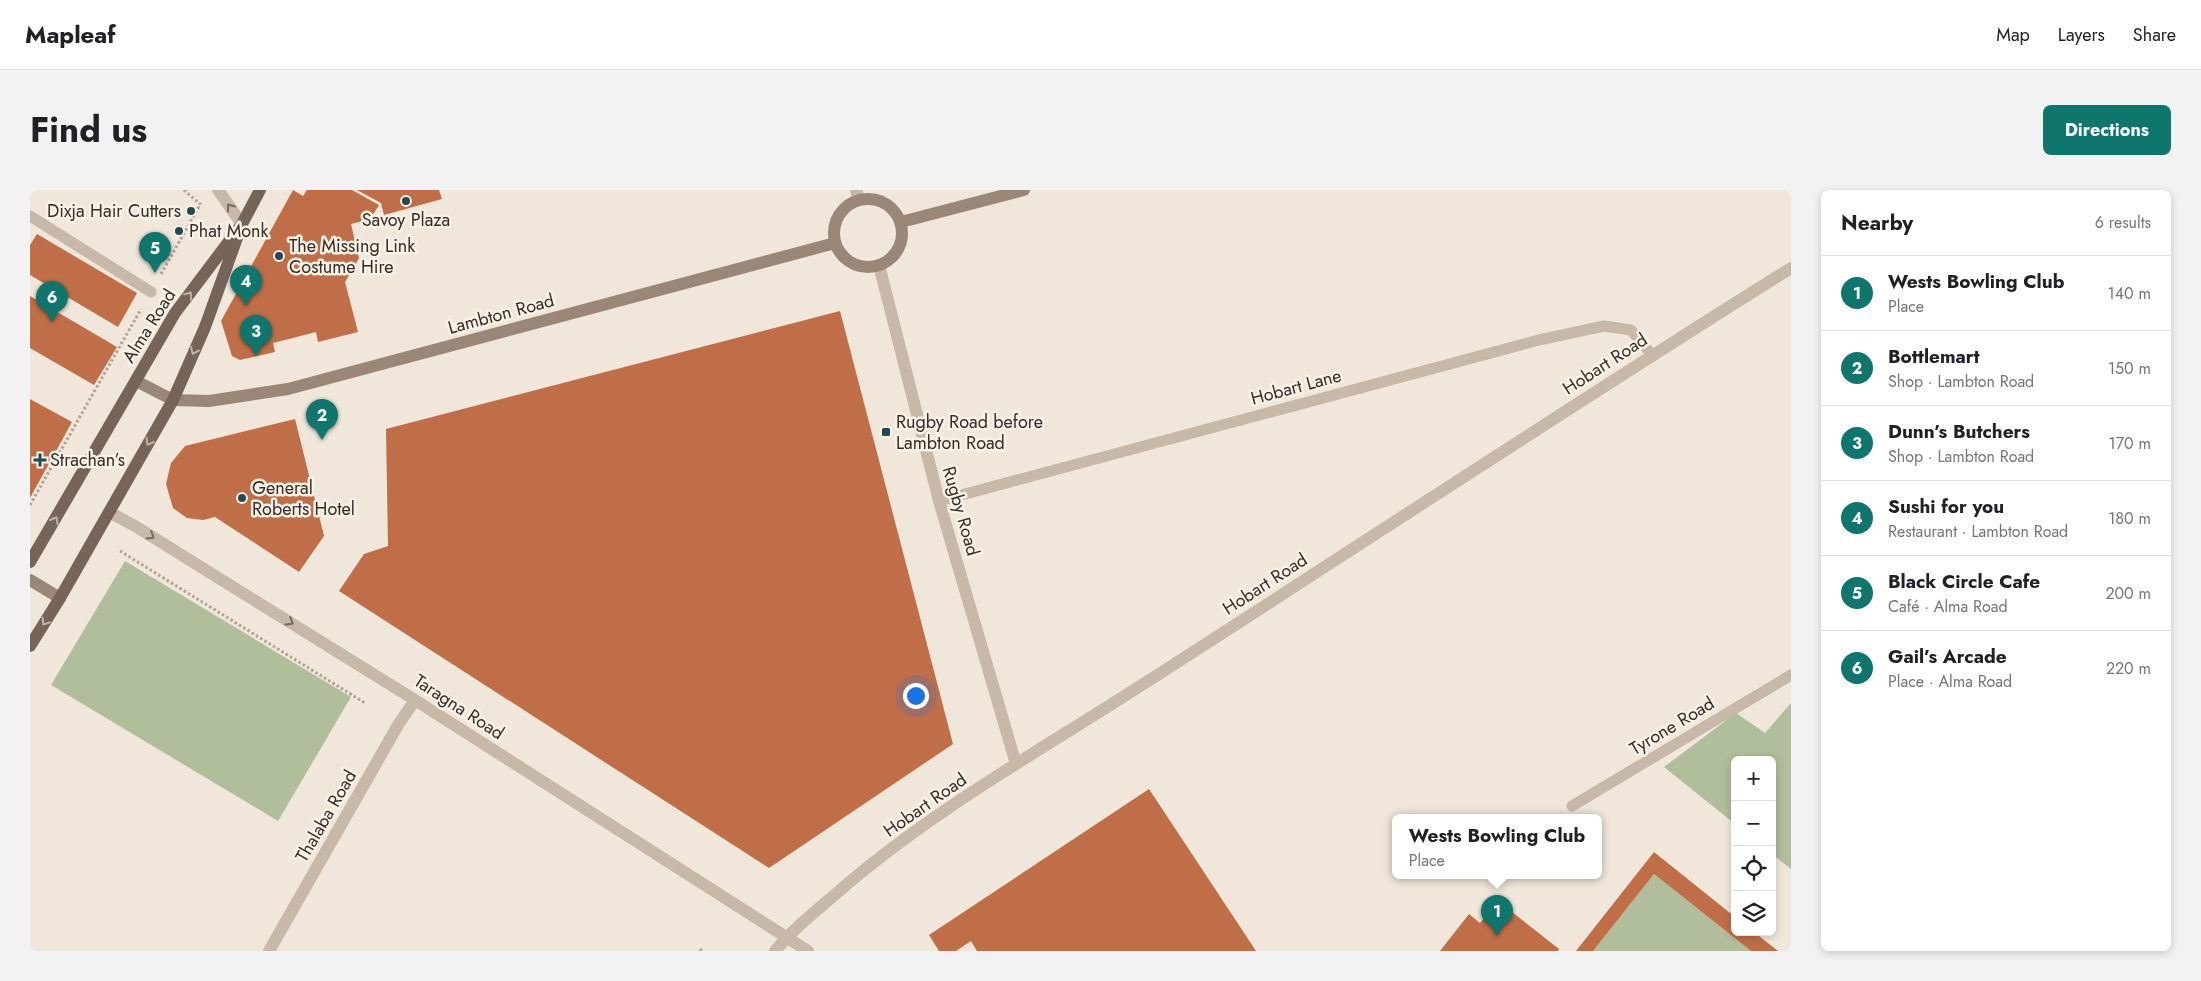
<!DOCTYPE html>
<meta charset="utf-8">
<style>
body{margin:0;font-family:Jost,sans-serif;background:#f2f2f2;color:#202124}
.controls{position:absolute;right:15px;bottom:15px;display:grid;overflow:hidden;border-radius:8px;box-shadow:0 2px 8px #0003}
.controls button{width:45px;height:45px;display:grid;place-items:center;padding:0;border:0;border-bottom:1px solid #e0e0e0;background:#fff;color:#202124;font:25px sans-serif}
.you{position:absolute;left:885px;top:505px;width:18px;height:18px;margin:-12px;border:4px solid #fff;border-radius:50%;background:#1a73e8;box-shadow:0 0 0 8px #1a73e833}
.badge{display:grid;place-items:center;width:32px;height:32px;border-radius:50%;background:#0f766e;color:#fff;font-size:16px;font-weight:700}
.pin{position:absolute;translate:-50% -41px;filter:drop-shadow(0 1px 2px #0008)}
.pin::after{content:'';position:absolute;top:26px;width:18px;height:15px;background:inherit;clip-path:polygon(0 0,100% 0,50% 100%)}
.popup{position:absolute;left:1362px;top:624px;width:210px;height:65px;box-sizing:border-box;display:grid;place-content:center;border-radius:8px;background:#fff;filter:drop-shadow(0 1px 4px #0005);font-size:16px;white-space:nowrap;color:#757577}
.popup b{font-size:19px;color:#202124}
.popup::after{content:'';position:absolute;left:50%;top:100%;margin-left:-10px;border:10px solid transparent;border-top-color:#fff}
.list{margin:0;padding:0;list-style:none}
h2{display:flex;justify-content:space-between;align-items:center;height:65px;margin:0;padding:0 20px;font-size:21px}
h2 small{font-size:16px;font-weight:400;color:#757577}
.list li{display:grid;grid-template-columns:32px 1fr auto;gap:15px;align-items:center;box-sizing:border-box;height:75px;padding:0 20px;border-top:1px solid #e0e0e0}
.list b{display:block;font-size:19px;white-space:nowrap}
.list p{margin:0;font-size:16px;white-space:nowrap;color:#757577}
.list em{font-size:16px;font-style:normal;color:#757577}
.icon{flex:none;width:28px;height:28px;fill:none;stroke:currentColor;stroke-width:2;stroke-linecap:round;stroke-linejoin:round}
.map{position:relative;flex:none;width:1761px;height:761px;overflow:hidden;border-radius:8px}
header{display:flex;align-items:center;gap:30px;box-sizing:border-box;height:70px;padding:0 25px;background:#fff;border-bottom:1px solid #e0e0e0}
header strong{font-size:24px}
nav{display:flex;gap:28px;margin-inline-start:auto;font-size:18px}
.intro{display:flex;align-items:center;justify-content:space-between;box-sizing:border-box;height:120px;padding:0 30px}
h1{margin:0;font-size:35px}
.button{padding:12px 22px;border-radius:8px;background:#0f766e;color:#fff;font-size:18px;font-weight:700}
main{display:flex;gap:30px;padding:0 30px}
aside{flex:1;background:#fff;border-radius:8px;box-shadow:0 2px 8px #0003}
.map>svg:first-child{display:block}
</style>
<header>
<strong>Mapleaf</strong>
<nav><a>Map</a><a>Layers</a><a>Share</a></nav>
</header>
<div class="intro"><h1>Find us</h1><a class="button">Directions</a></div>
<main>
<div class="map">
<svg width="1761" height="761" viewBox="0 0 1761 761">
<rect width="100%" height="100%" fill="#f0e7da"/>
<path fill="#b0be9b" d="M 95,371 L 321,507 L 248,631 L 21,495 Z
M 1761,513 L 1761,679 L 1742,664 L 1742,570 L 1705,570 L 1705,634 L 1634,577 L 1706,523 L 1735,543 Z
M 1624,684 L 1721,761 L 1563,761 Z"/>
<path fill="#c06e48" d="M 263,0 L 273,6 L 277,0 L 322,0 L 349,15 L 340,29 L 321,34 L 329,68 L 315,92 L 328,142 L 288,152 L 286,142 L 243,153 L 245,162 L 210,170 L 202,166 L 191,131 Z
M 327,0 L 409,0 L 412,9 L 354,25 L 351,13 Z
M 7,44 L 107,103 L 88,137 L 0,85 L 0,55 Z
M 0,106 L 87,157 L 64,195 L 0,158 Z
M 810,121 L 923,554 L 739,678 L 309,401 L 334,364 L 358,356 L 356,239 Z
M 0,209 L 42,232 L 0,308 Z
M 265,229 L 294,346 L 269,382 L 185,327 L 173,330 L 157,328 L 143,318 L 136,294 L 141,273 L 155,256 Z
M 1119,599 L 1226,761 L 947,761 L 941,751 L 926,761 L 909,761 L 899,745 Z
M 1624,662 L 1705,727 L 1705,742 L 1724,742 L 1748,761 L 1721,761 L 1624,684 L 1563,761 L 1546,761 Z
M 1468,711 L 1529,759 L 1528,761 L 1410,761 L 1439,724 L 1450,733 Z"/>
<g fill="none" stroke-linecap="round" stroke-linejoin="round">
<path stroke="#b3a291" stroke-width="3" stroke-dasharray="2.5 2.5" stroke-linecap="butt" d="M 154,0 L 170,14
M 131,84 L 171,13
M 0,315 L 111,119
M 90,361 L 335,513
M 670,759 L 672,761"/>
<path stroke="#c7b8a7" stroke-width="11" d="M 0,26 L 121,102
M 909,311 L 1509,150 L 1574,136 L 1601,140 L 1622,165
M 1542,616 L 1761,485"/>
<path stroke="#c7b8a7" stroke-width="12" d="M 188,0 L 212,34
M 826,0 L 829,10
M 849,75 L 909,311 L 986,574
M 79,322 L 105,336 L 385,510 L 778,761
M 239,761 L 368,535 L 385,510
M 745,761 C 763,739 786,721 808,702 C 902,620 1013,559 1118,491 C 1333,353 1545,213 1761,78"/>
<path stroke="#9b8778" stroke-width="12" d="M804 43a34 34 0 1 1 68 0a34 34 0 1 1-68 0Z
M 871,32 L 994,0
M 106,191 L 143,210 L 179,211 L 258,199 L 805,53
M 0,390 L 30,408"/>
<path stroke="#766459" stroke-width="12" d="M 0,372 L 145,123 L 212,34 L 230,0
M 0,456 L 30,408 L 143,210 L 175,137 L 212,34"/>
</g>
<defs><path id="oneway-chevron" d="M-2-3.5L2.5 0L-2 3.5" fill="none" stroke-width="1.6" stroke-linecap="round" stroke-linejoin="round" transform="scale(1.25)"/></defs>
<g stroke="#766b61">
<use href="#oneway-chevron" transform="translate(200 17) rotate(-125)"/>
<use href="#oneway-chevron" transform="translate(121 346) rotate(32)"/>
<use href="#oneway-chevron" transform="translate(260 432) rotate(32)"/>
</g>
<g stroke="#beb2a7">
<use href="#oneway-chevron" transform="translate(159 105) rotate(-53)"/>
<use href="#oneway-chevron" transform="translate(164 161) rotate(114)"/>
<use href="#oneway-chevron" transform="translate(119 252) rotate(120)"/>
<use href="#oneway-chevron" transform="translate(25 330) rotate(-60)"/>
<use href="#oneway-chevron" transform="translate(15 432) rotate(122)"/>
</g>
<g fill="#1f4c54" stroke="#f8f1e6" stroke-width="2">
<circle cx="376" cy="11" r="5"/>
<circle cx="161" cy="21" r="5"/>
<circle cx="149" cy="41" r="5"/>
<circle cx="249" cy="66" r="5"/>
<rect x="851" y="237" width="10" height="10" rx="2.5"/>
<path d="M7.5 262.5h5v5h5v5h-5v5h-5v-5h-5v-5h5z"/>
<circle cx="212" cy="308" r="5"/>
</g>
<g text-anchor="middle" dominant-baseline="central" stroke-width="5" stroke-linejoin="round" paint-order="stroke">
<g font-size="18" fill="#342c27" stroke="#f8f1e6" text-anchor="start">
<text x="151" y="21" text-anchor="end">Dixja Hair Cutters</text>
<text x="376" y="30" text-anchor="middle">Savoy Plaza</text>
<text x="159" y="41">Phat Monk</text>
<text x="259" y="56">The Missing Link<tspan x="259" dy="21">Costume Hire</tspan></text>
<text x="866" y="232">Rugby Road before<tspan x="866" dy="21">Lambton Road</tspan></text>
<text x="20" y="270">Strachan’s</text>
<text x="222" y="298">General<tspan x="222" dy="21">Roberts Hotel</tspan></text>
</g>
<g font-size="18" fill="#342c27" stroke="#f8f1e6">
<text transform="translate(471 124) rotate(-15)">Lambton Road</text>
<text transform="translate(119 136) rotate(-58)">Alma Road</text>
<text transform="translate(1575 174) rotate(-33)">Hobart Road</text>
<text transform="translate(1266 197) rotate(-15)">Hobart Lane</text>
<text transform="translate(931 321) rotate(74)">Rugby Road</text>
<text transform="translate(1235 394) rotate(-33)">Hobart Road</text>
<text transform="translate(429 517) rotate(33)">Taragna Road</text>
<text transform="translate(1642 536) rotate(-31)">Tyrone Road</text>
<text transform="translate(895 615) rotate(-35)">Hobart Road</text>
<text transform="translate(296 626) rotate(-60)">Thalaba Road</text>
</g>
</g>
</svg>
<div class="controls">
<button>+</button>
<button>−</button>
<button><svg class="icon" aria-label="locate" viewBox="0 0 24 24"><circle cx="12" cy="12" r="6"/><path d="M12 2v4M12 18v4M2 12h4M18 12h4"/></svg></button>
<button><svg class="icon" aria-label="layers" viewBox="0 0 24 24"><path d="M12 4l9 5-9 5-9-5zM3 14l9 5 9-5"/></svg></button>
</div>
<div class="you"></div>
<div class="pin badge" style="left:1467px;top:746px">1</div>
<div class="popup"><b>Wests Bowling Club</b>Place</div>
<div class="pin badge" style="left:292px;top:250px">2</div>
<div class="pin badge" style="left:226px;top:166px">3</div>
<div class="pin badge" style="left:216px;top:116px">4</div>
<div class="pin badge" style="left:125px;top:83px">5</div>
<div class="pin badge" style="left:22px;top:132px">6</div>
</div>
<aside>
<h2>Nearby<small>6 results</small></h2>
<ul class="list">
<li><span class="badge">1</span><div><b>Wests Bowling Club</b><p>Place</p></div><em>140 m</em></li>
<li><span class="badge">2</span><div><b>Bottlemart</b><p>Shop · Lambton Road</p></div><em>150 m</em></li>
<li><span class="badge">3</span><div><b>Dunn’s Butchers</b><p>Shop · Lambton Road</p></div><em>170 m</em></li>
<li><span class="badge">4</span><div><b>Sushi for you</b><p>Restaurant · Lambton Road</p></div><em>180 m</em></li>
<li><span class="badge">5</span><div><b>Black Circle Cafe</b><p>Café · Alma Road</p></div><em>200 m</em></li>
<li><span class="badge">6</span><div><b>Gail’s Arcade</b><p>Place · Alma Road</p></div><em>220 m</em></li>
</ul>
</aside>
</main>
